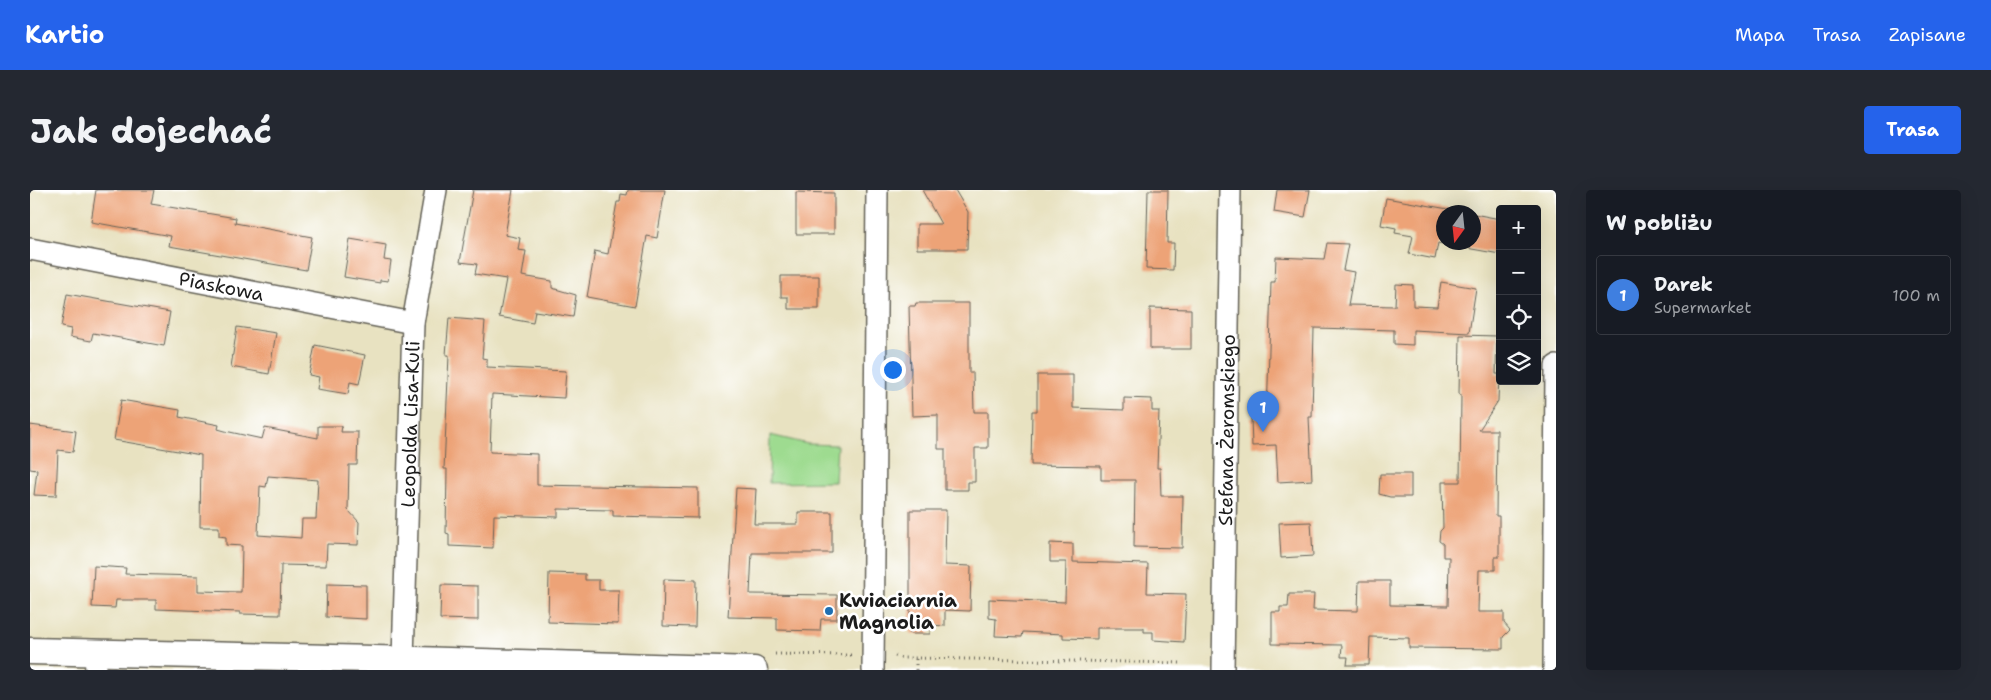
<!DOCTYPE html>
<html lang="pl">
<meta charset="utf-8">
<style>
body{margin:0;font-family:"Shantell Sans",sans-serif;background:#242831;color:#f1f3f6}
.controls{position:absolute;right:15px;top:15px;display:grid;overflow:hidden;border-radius:5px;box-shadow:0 5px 20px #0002}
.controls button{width:45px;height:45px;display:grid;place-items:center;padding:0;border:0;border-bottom:1px solid #363941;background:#171b24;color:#f1f3f6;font:25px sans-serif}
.compass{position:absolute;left:1406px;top:15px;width:45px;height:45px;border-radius:50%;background:#171b24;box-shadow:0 5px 20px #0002;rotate:195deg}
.you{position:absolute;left:862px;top:179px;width:18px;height:18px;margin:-12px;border:4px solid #fff;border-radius:50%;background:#1a73e8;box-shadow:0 0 0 8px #1a73e833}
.badge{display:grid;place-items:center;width:32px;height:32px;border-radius:50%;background:#2563eb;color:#fff;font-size:16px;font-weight:700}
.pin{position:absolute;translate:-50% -41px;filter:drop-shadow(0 1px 2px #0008)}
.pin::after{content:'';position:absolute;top:26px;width:18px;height:15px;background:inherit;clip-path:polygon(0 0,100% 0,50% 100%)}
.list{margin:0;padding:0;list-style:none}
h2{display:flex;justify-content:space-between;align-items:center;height:65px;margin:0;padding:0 20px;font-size:21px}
h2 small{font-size:16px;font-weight:400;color:#9ea1a6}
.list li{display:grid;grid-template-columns:32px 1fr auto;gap:15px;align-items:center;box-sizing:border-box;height:80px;margin:0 10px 10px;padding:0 10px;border:1px solid #363941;border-radius:5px}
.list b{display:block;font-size:19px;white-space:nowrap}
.list p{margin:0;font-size:16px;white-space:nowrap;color:#9ea1a6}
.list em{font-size:16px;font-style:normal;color:#9ea1a6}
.icon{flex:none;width:28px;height:28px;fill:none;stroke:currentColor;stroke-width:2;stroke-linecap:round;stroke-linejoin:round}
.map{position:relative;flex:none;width:1526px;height:480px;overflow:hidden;border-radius:5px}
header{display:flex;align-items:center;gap:30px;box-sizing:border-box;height:70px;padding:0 25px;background:#2563eb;color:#fff}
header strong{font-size:24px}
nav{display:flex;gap:28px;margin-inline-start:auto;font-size:18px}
.intro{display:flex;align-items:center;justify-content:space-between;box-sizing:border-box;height:120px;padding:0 30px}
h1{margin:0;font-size:35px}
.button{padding:12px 22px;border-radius:5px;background:#2563eb;color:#fff;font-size:18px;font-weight:700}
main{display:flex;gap:30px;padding:0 30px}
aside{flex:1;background:#171b24;border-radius:5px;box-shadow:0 5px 20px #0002}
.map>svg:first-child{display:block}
</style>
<header>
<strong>Kartio</strong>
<nav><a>Mapa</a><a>Trasa</a><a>Zapisane</a></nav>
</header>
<div class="intro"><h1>Jak dojechać</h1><a class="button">Trasa</a></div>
<main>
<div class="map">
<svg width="1526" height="480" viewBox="0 0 1526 480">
<rect width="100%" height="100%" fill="#fff"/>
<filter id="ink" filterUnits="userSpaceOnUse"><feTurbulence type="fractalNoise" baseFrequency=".02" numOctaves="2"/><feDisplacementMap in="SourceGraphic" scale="10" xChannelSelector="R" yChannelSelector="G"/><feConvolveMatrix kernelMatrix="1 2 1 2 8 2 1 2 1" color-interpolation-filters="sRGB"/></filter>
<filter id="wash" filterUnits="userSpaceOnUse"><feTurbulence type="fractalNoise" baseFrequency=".0096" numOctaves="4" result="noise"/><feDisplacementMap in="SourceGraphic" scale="20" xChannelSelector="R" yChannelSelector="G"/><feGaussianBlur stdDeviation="1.12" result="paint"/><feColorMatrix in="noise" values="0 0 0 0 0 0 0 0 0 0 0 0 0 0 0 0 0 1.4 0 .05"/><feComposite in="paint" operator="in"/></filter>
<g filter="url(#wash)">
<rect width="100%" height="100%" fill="#e8e2c1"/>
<path fill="#9edb90" stroke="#5d7c56" d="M 740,245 L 778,254 L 807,255 L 805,292 L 739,293 Z"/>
<g id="blocks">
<path fill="#eda377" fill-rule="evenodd" d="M 66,0 L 124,0 L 121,14 L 206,28 L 205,33 L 282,47 L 276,80 L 139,56 L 141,46 L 61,32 Z
M 443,0 L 483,0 L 475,45 L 490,48 L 488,60 L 496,61 L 492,86 L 522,91 L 522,98 L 546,105 L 543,127 L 505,121 L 503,133 L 469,127 L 476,89 L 445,84 L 447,74 L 430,72 Z
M 598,0 L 635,0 L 627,48 L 617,46 L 605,116 L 557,107 L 565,61 L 578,64 L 587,12 L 590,12 L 591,4 L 597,5 Z
M 892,0 L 925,0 L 938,22 L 937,59 L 887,59 L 887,34 L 911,34 Z
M 1118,0 L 1138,0 L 1137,53 L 1144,53 L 1143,80 L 1116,79 Z
M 1247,0 L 1280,0 L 1275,27 L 1244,22 Z
M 766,2 L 804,3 L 804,44 L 766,44 Z
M 1356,8 L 1435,22 L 1414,22 L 1414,52 L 1444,52 L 1444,24 L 1470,29 L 1470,64 L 1408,53 L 1405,69 L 1379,64 L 1383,46 L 1365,43 L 1366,38 L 1351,35 Z
M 320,49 L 356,55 L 354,70 L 361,71 L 358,91 L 350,90 L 350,93 L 314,87 Z
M 1297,53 L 1318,54 L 1313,80 L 1324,82 L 1318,115 L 1365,116 L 1366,94 L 1383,95 L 1383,116 L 1407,117 L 1411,92 L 1446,98 L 1439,143 L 1383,140 L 1383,155 L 1364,154 L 1364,140 L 1284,138 L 1282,227 L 1279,227 L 1282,290 L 1248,292 L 1246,255 L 1222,256 L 1221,228 L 1237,228 L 1241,92 L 1245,92 L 1246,67 L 1294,69 Z
M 751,86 L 789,86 L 789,119 L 758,119 L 758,107 L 751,107 Z
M 37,104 L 140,122 L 134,156 L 63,143 L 61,151 L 40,147 L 41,139 L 31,137 Z
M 886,113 L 939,113 L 939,183 L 943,183 L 944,222 L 958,222 L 958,258 L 945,258 L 945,292 L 938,292 L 938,300 L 915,300 L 915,259 L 908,259 L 908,225 L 882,226 L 879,116 L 885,116 Z
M 1120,118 L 1161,119 L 1161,159 L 1120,159 Z
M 419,128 L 455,131 L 452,168 L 457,169 L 457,177 L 536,181 L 534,208 L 462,204 L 460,262 L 507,264 L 507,295 L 668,298 L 668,328 L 583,326 L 583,320 L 528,319 L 528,327 L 464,325 L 463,358 L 419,356 L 419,344 L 416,343 L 417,279 L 414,279 L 419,165 L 416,165 Z
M 207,137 L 246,143 L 239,184 L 201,177 Z
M 1430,145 L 1467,146 L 1466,184 L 1469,184 L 1468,211 L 1449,240 L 1467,240 L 1466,326 L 1469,326 L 1469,367 L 1465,367 L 1465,380 L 1449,380 L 1448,422 L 1474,422 L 1474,433 L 1480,440 L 1473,447 L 1473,459 L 1379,458 L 1379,448 L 1340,447 L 1339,475 L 1317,475 L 1318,467 L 1311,467 L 1312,455 L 1242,454 L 1242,422 L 1250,422 L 1250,417 L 1258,417 L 1259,404 L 1284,404 L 1283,420 L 1328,421 L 1329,391 L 1360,391 L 1360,415 L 1418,416 L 1419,367 L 1413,367 L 1413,354 L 1409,351 L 1410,341 L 1413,338 L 1412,292 L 1430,292 L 1431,205 L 1429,205 Z
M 285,155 L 335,165 L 329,194 L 320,192 L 318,204 L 287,199 L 289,187 L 279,185 Z
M 1007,185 L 1043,185 L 1043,218 L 1094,220 L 1094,208 L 1122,209 L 1122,221 L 1129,221 L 1127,278 L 1130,278 L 1131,306 L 1153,306 L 1152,358 L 1104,357 L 1105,290 L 1071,290 L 1071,276 L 1001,275 L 1002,221 L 1007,221 Z
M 91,210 L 150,220 L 149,227 L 189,235 L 188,239 L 195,241 L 232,249 L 235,238 L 288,248 L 288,236 L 312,236 L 311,242 L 328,242 L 327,275 L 319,275 L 318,320 L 329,332 L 328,355 L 297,354 L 296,376 L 251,375 L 250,425 L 210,424 L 210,422 L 126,419 L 126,410 L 86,410 L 85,418 L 62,417 L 64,376 L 96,378 L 95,384 L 168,386 L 168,401 L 211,402 L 212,356 L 196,355 L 196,347 L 189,346 L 189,337 L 170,337 L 171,265 L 84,250 ZM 238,286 L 288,290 L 286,329 L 272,329 L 271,348 L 228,345 L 230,296 L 236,297 Z
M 0,235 L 46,241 L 43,262 L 28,260 L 26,306 L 4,305 L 7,280 L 0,279 Z
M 1350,284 L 1381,284 L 1381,307 L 1360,307 L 1349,304 Z
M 706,298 L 726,299 L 724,334 L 768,334 L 768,322 L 802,322 L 802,363 L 722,363 L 720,404 L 807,405 L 807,429 L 791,429 L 790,441 L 747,440 L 747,428 L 698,427 Z
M 880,320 L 916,320 L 915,375 L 941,376 L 940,421 L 915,420 L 915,436 L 900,435 L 900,444 L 880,444 Z
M 1281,332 L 1283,366 L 1251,368 L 1249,333 Z
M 1020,353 L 1043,354 L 1043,372 L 1118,374 L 1117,403 L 1156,404 L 1154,452 L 1123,450 L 1123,442 L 1114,442 L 1114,438 L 1067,438 L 1067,449 L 1033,448 L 1033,444 L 993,442 L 992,447 L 965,446 L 966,429 L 959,428 L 959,409 L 1035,412 L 1036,372 L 1020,372 Z
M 519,383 L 555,384 L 555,390 L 569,390 L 569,400 L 589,400 L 588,434 L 518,432 Z
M 634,389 L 666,390 L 665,437 L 633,436 Z
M 297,394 L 336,395 L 336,429 L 296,427 Z
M 411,395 L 448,396 L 448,430 L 410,429 Z"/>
</g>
</g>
<g filter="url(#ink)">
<use href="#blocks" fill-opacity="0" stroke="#636156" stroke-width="1"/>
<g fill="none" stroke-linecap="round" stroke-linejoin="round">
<g stroke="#636156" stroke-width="24">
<g id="minor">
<path id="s1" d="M 0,59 L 383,133"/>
<path d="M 65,462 L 66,480"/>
<path id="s2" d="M 373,469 L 383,133 L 406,0"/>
<path d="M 843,480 L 847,0"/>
<path id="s3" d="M 1193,480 L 1200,0"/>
<path d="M 1524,480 L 1526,176"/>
</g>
</g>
<g stroke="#636156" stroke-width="29">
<path id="tertiary" d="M 0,461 L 386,470 L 724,480"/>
</g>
<path stroke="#636156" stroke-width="3" stroke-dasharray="1 4" stroke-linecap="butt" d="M 745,464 L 821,465
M 865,466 L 872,468 L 886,468
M 886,480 L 886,468 L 1152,473"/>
<use href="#minor" stroke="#fff" stroke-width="21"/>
<use href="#tertiary" stroke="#fff" stroke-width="26"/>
</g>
</g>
<circle fill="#1f6fb2" stroke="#fff" stroke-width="2" cx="799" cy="421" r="5"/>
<g text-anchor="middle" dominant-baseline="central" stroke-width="5" stroke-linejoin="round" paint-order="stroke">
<g font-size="19" fill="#1c1c1c" stroke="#fff">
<text stroke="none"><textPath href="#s1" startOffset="195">Piaskowa</textPath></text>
<text stroke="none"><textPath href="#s2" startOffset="235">Leopolda Lisa-Kuli</textPath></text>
<text stroke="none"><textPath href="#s3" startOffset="240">Stefana Żeromskiego</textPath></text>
</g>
<g font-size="19" font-weight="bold" fill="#1c1c1c" stroke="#fff" text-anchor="start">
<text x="809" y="410">Kwiaciarnia<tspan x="809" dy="22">Magnolia</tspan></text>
</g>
</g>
</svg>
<div class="controls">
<button>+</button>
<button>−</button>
<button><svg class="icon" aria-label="locate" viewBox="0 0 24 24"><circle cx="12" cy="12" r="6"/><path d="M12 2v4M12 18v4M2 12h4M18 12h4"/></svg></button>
<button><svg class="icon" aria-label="layers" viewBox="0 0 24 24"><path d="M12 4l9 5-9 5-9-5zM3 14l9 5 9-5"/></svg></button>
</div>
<svg class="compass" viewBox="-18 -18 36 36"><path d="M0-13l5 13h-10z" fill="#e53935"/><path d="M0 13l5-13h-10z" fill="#9ea1a6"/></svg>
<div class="you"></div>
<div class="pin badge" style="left:1233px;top:242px;background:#3f7fe0">1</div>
</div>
<aside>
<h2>W pobliżu<small></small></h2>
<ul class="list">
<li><span class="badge" style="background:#3f7fe0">1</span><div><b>Darek</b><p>Supermarket</p></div><em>100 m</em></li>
</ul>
</aside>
</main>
